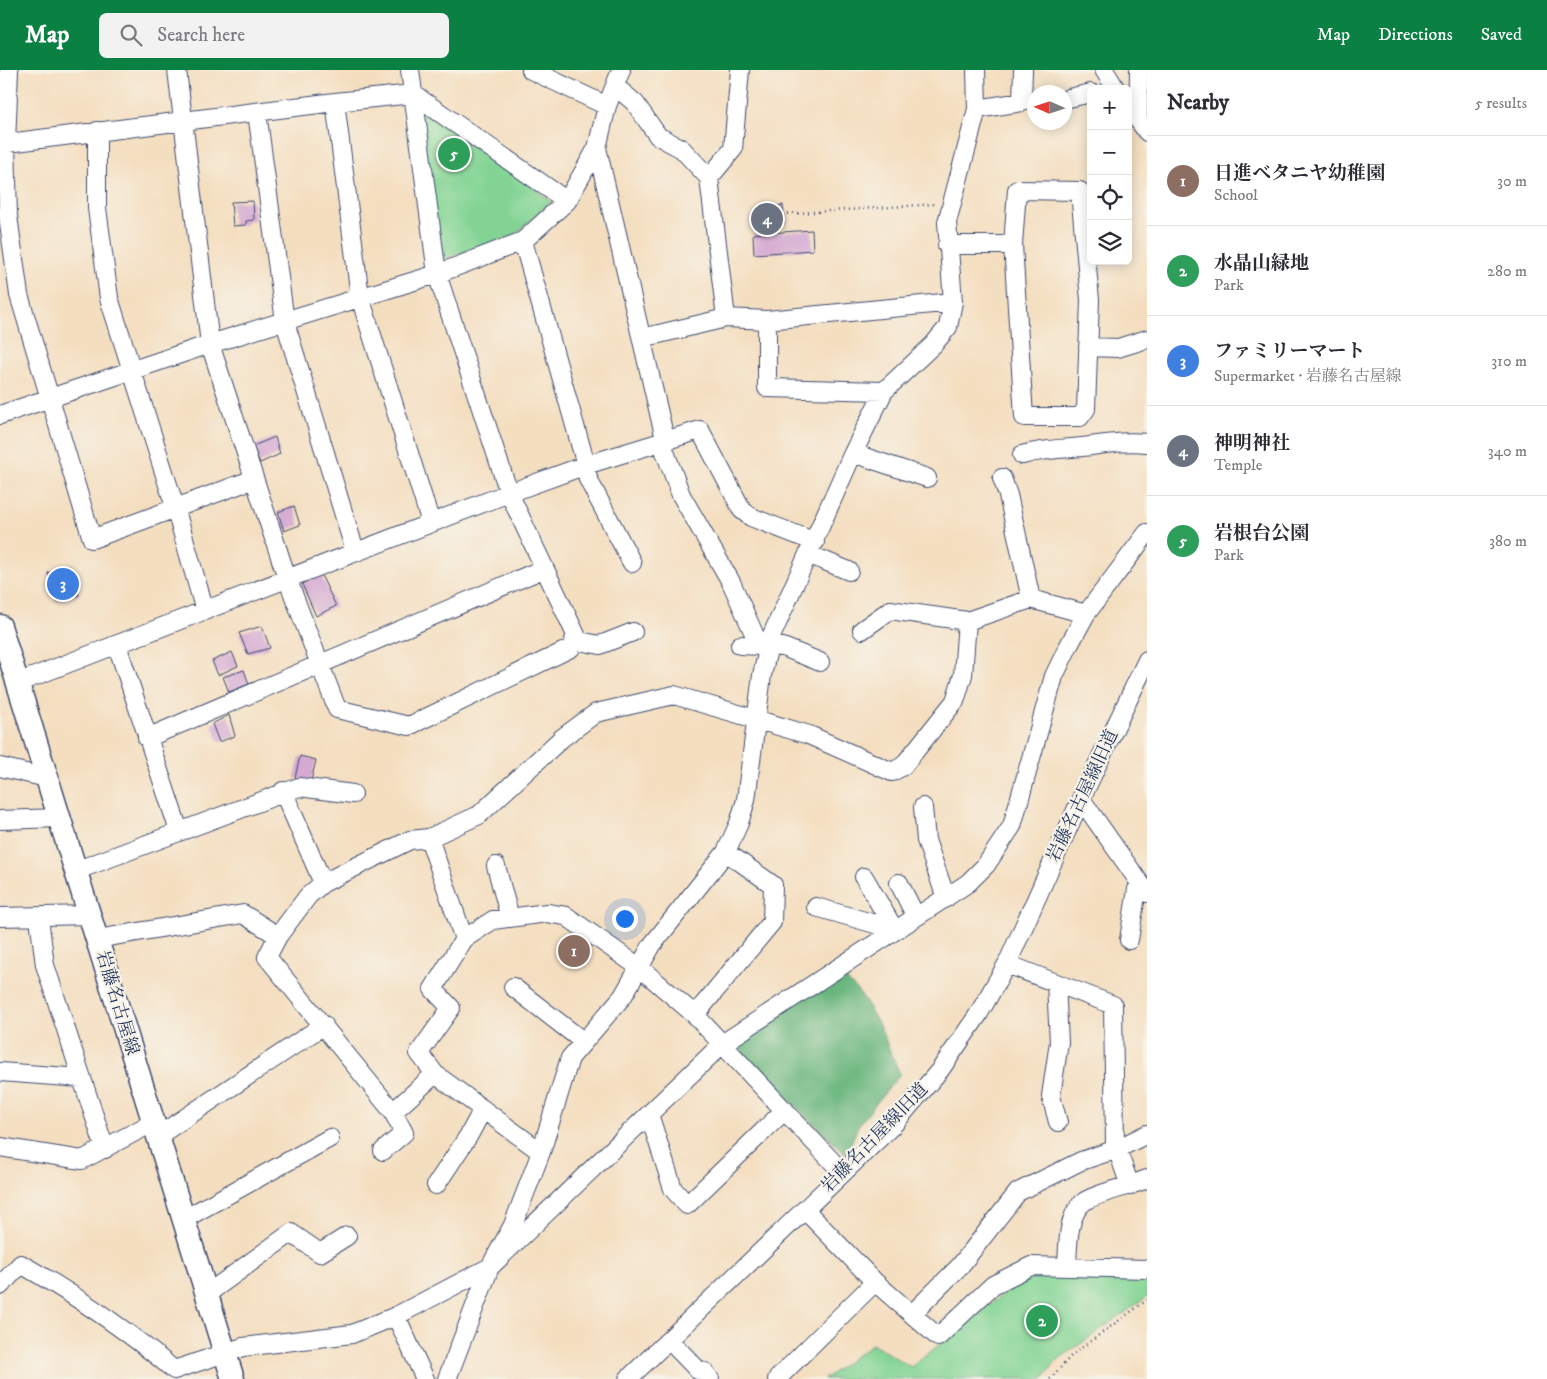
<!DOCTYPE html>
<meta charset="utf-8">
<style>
body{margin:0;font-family:"IM FELL DW Pica","Noto Serif JP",serif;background:#f2f2f3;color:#2b2b33}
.controls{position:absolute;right:15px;top:15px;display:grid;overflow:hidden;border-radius:8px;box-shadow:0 2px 12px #0003}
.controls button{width:45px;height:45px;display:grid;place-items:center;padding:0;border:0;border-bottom:1px solid #e1e1e2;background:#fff;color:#2b2b33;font:25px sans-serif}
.compass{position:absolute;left:1027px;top:15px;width:45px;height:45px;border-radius:50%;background:#fff;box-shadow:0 2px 12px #0003;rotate:273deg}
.you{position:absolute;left:624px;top:848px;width:18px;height:18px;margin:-12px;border:4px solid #fff;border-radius:50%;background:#1a73e8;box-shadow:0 0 0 8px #1a73e833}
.badge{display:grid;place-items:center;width:32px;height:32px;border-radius:50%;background:#0b8043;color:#fff;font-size:16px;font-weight:700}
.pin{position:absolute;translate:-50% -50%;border:2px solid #fff;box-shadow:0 1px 5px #0006}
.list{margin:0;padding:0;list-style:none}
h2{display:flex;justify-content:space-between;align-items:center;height:65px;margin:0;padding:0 20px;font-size:21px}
h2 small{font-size:16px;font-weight:400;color:#7c7c81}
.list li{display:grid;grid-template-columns:32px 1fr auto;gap:15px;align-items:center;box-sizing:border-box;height:90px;padding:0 20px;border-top:1px solid #e1e1e2}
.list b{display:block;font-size:19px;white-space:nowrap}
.list p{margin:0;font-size:16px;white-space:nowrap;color:#7c7c81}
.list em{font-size:16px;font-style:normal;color:#7c7c81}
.icon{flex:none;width:28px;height:28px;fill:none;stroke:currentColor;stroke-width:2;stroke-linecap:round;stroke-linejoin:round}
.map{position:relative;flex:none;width:1147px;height:1309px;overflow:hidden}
header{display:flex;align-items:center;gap:30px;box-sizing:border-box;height:70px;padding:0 25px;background:#0b8043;color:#fff}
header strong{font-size:24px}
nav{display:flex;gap:28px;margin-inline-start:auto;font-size:18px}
.search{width:350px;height:45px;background:#f2f2f3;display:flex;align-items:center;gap:12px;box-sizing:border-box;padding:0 18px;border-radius:8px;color:#7c7c81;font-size:19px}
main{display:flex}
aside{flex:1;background:#fff}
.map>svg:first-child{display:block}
</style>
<header>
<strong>Map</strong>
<div class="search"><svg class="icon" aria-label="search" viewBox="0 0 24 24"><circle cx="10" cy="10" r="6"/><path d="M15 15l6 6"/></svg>Search here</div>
<nav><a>Map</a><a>Directions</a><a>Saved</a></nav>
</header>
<main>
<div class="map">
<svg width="1147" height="1309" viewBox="0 0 1147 1309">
<rect width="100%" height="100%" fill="#f7f3e8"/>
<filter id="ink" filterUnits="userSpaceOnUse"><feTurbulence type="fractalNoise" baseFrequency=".02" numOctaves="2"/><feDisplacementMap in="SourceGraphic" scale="10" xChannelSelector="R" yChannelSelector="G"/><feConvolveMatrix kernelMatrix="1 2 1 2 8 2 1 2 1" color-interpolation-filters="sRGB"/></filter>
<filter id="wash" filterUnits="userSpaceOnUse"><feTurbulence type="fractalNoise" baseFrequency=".0096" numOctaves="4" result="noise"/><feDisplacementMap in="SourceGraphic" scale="20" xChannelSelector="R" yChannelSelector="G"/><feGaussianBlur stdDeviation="1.12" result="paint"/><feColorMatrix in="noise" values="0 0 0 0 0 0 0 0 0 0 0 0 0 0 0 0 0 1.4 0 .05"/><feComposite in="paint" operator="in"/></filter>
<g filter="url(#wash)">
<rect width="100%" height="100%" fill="#f4dec0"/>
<path fill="#83d494" stroke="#4f8279" d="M 417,37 L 552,131 L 513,166 L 440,190 Z
M 1147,1203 L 1147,1227 L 1056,1291 L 1043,1309 L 824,1309 L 872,1274 L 911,1297 L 1025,1207 Z"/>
<path fill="#6ab67e" stroke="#42726e" d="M 841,904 L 862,926 L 879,955 L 900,1004 L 858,1056 L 846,1085 L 758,1000 L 737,976 L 794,932 Z"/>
<g id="blocks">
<path fill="#d4a9d2" d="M 253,131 L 254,150 L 246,151 L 246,155 L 233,156 L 231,132 Z
M 783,135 L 784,154 L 761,153 L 761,139 Z
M 812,160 L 813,180 L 754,184 L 753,164 Z
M 275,367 L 280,384 L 260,393 L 253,376 Z
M 294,436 L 300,455 L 284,461 L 278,442 Z
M 70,496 L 79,525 L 57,532 L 48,503 Z
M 321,505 L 336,536 L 316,546 L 302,514 Z
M 262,556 L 270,578 L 248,584 L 239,563 Z
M 232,582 L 238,596 L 218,605 L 212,591 Z
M 244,600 L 249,614 L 229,622 L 223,607 Z
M 229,645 L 235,666 L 219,672 L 212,654 Z
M 300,686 L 316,690 L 311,711 L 295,708 Z"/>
</g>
</g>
<g filter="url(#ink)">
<use href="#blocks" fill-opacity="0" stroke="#3c496d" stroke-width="1"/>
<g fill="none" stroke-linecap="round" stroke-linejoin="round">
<g stroke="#3c496d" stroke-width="20">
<path id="minor" d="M 9,0 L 6,73 L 8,146 L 19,225 L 92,469 L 254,409
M 177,0 L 210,274 L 287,508 L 337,639 L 409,656 L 571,578 L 576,565 L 509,423 L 437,204 L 410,0
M 531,0 L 607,36
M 1104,0 L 1116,19
M 615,16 L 635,33 L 658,66 L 682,79 L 709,108 L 726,248
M 1069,28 L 1091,23
M 335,32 L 360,227 L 431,453
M 977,39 L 1022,32 L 1023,0
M 1131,40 L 1147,62
M 257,42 L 285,252 L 355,481
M 1138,50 L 1139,0
M 97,61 L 97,138 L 109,228 L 175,437 L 205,541
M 0,74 L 335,32 L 413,24 L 567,131
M 597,78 L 665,369
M 709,108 L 733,79 L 740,0
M 1017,120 L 1080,121 L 1090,230 L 1086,339 L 1080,347 L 1024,347 L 1013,175 Z
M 523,171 L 586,395 L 588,409 L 632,493
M 947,175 L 1013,175
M 767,250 L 767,318 L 884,321
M 642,268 L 726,248 L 767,250 L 953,232
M 1088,277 L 1118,278 L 1147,269
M 0,345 L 210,274 L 437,204 L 523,171 L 567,131 L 597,78 L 607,36 L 621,0
M 661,371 L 681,425 L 731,512 L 759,575
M 853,383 L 927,408
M 1022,385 C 1040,380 1054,379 1072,378 C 1098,376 1121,370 1147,373
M 1002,408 L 1008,425 L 1031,529
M 808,484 L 849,501
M 862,560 L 890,540 L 967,551
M 574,570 L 600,575 L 633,562
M 117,575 L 179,761
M 740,575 L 783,577 L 820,592
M 17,613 L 509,423 L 586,395 L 700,360 L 742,440 L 751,447 L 815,472
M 147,668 L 543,499
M 0,697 L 47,708
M 283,721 L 323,813
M 1081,729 L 1147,823
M 923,737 L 926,770 L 946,828
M 0,750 L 59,748
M 429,768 L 464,869 L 493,850 L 547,843 L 566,846 L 639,897 L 695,945 L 843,1103
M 496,796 L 510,848
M 75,801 L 299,717 L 353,724
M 864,807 L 890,852 L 891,859
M 899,813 L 916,847
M 816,837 L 896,860
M 0,847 L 89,845
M 39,848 L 45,895 L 105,1079
M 97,869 L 243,844 L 278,866
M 1129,870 L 1137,819 L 1141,814
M 1007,894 L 1113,935 L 1115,1073 L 1130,1116
M 1056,913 L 1059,972 L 1051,1026 L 1058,1052
M 513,917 L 584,972
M 695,945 L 772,852 L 773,815 L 726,782
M 0,1002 L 81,1008
M 435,1004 L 419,983 L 451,938 L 433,919 L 464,869
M 649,1044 L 673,1119 L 687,1135 L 785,1040
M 158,1066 L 324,955
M 0,1077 L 82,1090 L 154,1052
M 383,1081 L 404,1063 L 393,1042
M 541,1082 L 435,1004 L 393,1042 L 267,887 L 278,866 L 308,826 L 323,813 L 410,770 L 429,768 L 479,745 L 562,668 L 596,643 L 674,625 L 809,665 L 892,702 L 903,696 L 955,631 L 963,605 L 967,551 L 1031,529 L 1086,544
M 436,1115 L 469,1065 L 483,1039
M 805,1140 L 875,1212 L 938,1267 L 993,1215 L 1031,1196 L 1147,1199
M 184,1149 L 330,1068
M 1067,1196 C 1068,1177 1067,1143 1085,1131 C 1095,1124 1133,1115 1147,1109
M 0,1216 L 21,1194 C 75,1225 127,1260 174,1300 L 243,1277 L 352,1264 L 396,1246 L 490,1197 L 722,974 L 968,813 L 986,795 L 1012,756 L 1054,606 L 1068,577 L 1086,544 L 1147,463
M 207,1224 L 291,1163 L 320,1183 L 347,1166
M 912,1244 L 960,1196 L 1018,1122 L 1081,1091 L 1117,1079 L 1147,1064
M 396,1246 L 425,1309
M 669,1270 L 698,1300 L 705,1302 L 710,1309
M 447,1309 L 490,1197 L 513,1155 L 541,1082 L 570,988 L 623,926 L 652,875 L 726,782 L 739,753 L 746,730 L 762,605 L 771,567 L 853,383 L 884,321 L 933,275 L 948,257 L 953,232 L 947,152 L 977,39 L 976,0
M 628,1309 L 893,1055 L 940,1000 L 978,945 L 1007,894 L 1081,729 L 1147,590
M 777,1309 L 875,1212"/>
</g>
<g stroke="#3c496d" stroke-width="25">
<path id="major" d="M 0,556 L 233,1309"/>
</g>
<path stroke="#3c496d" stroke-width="2.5" stroke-dasharray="1 4" stroke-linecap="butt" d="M 783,144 L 937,134
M 1050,1309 L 1073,1284 L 1147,1230"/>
<use href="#minor" stroke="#fff" stroke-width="18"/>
<use href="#major" stroke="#fff" stroke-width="22"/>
</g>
</g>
<g text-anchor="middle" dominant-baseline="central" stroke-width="4.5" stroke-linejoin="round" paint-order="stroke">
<g font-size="18" fill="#1b2f5e" stroke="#f7f3e8">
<text transform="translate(1083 726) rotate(-65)">岩藤名古屋線旧道</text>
<text transform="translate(117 933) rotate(73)">岩藤名古屋線</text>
<text transform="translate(875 1068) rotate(-46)">岩藤名古屋線旧道</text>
</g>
</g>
</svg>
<div class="controls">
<button>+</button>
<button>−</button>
<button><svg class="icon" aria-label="locate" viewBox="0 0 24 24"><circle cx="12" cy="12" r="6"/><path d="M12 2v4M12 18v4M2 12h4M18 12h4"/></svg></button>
<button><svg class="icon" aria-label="layers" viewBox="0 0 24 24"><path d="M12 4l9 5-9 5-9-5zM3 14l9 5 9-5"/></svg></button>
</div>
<svg class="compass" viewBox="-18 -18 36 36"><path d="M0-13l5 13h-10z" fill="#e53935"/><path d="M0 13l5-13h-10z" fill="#7c7c81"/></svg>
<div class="you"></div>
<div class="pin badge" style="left:574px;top:881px;background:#8d6e63">1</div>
<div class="pin badge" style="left:1042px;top:1251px;background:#2e9e5b">2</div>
<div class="pin badge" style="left:63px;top:514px;background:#3f7fe0">3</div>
<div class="pin badge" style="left:767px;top:149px;background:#6b7280">4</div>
<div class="pin badge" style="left:454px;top:84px;background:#2e9e5b">5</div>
</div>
<aside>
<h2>Nearby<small>5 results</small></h2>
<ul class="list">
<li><span class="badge" style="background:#8d6e63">1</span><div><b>日進ベタニヤ幼稚園</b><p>School</p></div><em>30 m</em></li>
<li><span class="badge" style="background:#2e9e5b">2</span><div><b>水晶山緑地</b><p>Park</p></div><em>280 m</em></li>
<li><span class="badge" style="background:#3f7fe0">3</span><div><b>ファミリーマート</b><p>Supermarket · 岩藤名古屋線</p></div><em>310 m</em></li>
<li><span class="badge" style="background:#6b7280">4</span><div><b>神明神社</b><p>Temple</p></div><em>340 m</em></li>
<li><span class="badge" style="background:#2e9e5b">5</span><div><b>岩根台公園</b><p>Park</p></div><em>380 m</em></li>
</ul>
</aside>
</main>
